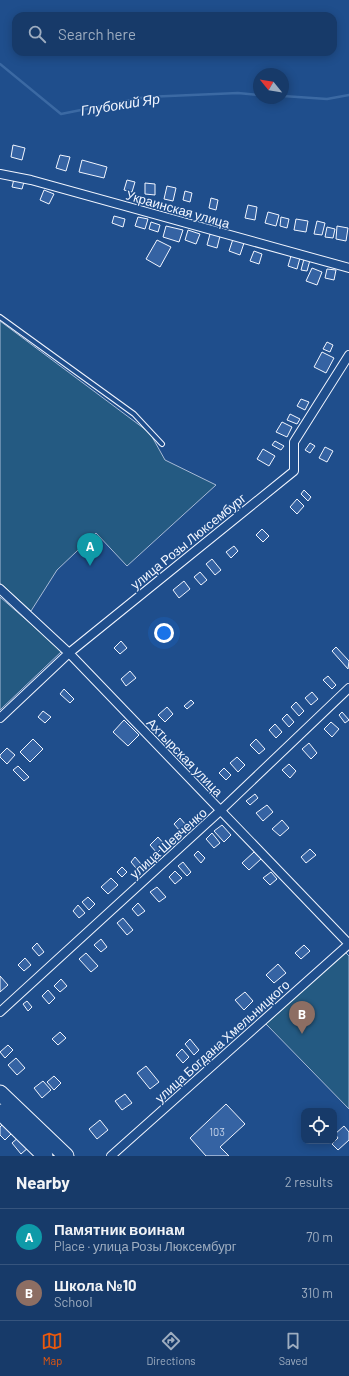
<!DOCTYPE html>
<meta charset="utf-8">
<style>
body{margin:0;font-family:Barlow,sans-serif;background:#20416f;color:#f1f3f6}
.controls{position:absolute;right:12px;bottom:12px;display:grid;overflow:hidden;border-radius:8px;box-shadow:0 2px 10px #0003}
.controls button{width:36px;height:36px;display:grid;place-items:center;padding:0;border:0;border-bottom:1px solid #36547d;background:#173a69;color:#f1f3f6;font:20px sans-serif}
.compass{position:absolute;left:253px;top:68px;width:36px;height:36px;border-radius:50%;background:#173a69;box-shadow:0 2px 10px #0003;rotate:300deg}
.you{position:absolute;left:164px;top:633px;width:14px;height:14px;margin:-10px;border:3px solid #fff;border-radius:50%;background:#1a73e8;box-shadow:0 0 0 6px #1a73e833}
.badge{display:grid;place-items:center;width:26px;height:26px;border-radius:50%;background:#ea580c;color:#fff;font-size:13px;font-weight:700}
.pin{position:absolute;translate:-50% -33px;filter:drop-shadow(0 1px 2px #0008)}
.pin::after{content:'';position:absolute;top:21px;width:14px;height:12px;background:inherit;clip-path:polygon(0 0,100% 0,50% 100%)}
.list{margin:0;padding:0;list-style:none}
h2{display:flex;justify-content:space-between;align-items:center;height:52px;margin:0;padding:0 16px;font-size:17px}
h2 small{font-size:13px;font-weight:400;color:#9eadc0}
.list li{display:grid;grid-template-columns:26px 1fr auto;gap:12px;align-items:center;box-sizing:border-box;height:56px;padding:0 16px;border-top:1px solid #36547d}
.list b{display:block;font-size:15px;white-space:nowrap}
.list p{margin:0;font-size:13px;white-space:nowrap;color:#9eadc0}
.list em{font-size:13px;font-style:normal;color:#9eadc0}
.icon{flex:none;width:22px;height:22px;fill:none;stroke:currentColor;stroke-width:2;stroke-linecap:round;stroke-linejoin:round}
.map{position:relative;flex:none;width:349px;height:1156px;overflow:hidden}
.search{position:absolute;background:#173a69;box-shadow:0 2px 10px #0003;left:12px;right:12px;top:12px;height:44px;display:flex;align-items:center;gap:10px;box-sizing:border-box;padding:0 14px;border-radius:12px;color:#9eadc0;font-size:15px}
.sheet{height:164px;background:#173a69}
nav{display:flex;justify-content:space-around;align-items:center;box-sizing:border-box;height:56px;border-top:1px solid #36547d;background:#173a69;font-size:11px;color:#9eadc0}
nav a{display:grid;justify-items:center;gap:2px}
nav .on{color:#ea580c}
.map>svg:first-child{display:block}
</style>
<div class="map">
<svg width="349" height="1156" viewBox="0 0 349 1156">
<rect width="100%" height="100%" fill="#1f4e8c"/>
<path fill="#245a82" stroke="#a8bbd7" d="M 0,321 L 150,433 L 165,460 L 216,485 L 127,566 L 96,533 L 57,570 L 31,611 L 0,583 Z
M 0,597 L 62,651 L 0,710 Z
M 345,952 L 349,956 L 349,1109 L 266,1024 Z"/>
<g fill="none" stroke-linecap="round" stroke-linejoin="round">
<path stroke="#3b69a3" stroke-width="2.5" d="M 0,64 L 61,114 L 146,97 L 238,93 L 259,95
M 283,96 L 327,99 L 349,95"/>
</g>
<path fill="#3563a3" stroke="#f2f6ff" d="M 13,145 L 25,148 L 22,160 L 11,157 Z
M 60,155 L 70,157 L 66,171 L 56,168 Z
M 82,160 L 107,167 L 104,178 L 79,172 Z
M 14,179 L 24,182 L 22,189 L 12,187 Z
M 127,180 L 135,182 L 132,192 L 124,190 Z
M 145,183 L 155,184 L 155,195 L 145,194 Z
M 167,186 L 176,188 L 173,201 L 164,199 Z
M 44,190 L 54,194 L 49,204 L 40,200 Z
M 185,191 L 192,193 L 190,202 L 183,200 Z
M 211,198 L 218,200 L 216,210 L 209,208 Z
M 248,205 L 257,207 L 255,220 L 245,218 Z
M 268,212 L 279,215 L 276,226 L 265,223 Z
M 114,216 L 125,219 L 123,227 L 112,223 Z
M 138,217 L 148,219 L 145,229 L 135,226 Z
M 281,217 L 289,219 L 287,228 L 280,226 Z
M 296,219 L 308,221 L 306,232 L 294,230 Z
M 317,221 L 325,223 L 322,235 L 314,234 Z
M 151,222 L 160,225 L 158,232 L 149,229 Z
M 166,226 L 183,230 L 179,242 L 163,237 Z
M 337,226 L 348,228 L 346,241 L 336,239 Z
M 327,227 L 335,229 L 333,238 L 325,237 Z
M 188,230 L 200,234 L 196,244 L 185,240 Z
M 210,234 L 220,236 L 217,248 L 207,245 Z
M 233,239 L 244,243 L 240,255 L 229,251 Z
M 157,240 L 171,247 L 160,267 L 146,259 Z
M 254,251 L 262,254 L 259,264 L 250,261 Z
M 291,256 L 300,258 L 297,269 L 288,266 Z
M 304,259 L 310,260 L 307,271 L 301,270 Z
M 312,268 L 322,272 L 317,285 L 306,281 Z
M 327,269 L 336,270 L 334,280 L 325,278 Z
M 327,342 L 333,345 L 330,352 L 323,349 Z
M 322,352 L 334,358 L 326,373 L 314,367 Z
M 301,399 L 309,402 L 305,410 L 297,406 Z
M 290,414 L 300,419 L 297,424 L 287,420 Z
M 282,422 L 292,427 L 287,437 L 276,432 Z
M 275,441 L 284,446 L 281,450 L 272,445 Z
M 310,443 L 315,446 L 310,453 L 305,450 Z
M 325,447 L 333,451 L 327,462 L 319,458 Z
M 263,449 L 275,456 L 269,466 L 257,459 Z
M 304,490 L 311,497 L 308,501 L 301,494 Z
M 297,499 L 304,506 L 297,514 L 290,507 Z
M 262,529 L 269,536 L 263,542 L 256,535 Z
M 234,546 L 238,551 L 231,558 L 226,552 Z
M 212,559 L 221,570 L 215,575 L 206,564 Z
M 200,572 L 207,580 L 201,585 L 194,577 Z
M 184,581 L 190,589 L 179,598 L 173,590 Z
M 121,641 L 127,648 L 120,654 L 114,648 Z
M 336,647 L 349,661 L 348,669 L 332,651 Z
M 130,671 L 136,678 L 126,686 L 121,679 Z
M 328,676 L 336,685 L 332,689 L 323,680 Z
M 64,689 L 74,699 L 70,703 L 60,694 Z
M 312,692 L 318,699 L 311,705 L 305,698 Z
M 191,700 L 194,703 L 187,709 L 184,706 Z
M 296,702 L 304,711 L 299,716 L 291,707 Z
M 167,707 L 173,714 L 165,722 L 158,715 Z
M 43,711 L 51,717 L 45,723 L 38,717 Z
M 342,712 L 349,720 L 345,723 L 339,715 Z
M 287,714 L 294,722 L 289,727 L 282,719 Z
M 124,720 L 139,735 L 128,746 L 113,732 Z
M 331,722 L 339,729 L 332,737 L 324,729 Z
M 275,724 L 282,732 L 276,738 L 269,730 Z
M 33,739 L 43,749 L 30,762 L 20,752 Z
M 256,739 L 265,749 L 259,754 L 250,745 Z
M 309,743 L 317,753 L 311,759 L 302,749 Z
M 7,748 L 15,755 L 7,764 L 0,757 L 0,755 Z
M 237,757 L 245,765 L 238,772 L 230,763 Z
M 289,764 L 296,771 L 290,778 L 282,770 Z
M 18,766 L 29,777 L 24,781 L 13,770 Z
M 224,768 L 231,775 L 226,780 L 219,773 Z
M 255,794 L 258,798 L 250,805 L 246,801 Z
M 267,805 L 273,812 L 263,821 L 256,813 Z
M 180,818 L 186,825 L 180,831 L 174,824 Z
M 282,820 L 289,828 L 280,836 L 272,829 Z
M 222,825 L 231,835 L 224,842 L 214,831 Z
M 212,833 L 220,843 L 214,848 L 206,839 Z
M 158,837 L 165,845 L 157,853 L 150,845 Z
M 310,849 L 316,855 L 306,863 L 301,857 Z
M 198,851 L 205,858 L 201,863 L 194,855 Z
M 254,852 L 261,859 L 249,870 L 242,863 Z
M 135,857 L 141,864 L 136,868 L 131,862 Z
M 183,862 L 191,872 L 187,876 L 178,866 Z
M 122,867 L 127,872 L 122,877 L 117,872 Z
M 175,871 L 182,878 L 175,884 L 169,877 Z
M 271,872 L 277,879 L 270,885 L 263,878 Z
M 111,878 L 118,885 L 108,894 L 101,887 Z
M 157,887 L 166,897 L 159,902 L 150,892 Z
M 88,897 L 95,904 L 89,910 L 82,902 Z
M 138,903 L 145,911 L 138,916 L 132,909 Z
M 78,905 L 85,913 L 79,918 L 73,911 Z
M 123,918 L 133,930 L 127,935 L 117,923 Z
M 101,939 L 107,947 L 101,952 L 94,945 Z
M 37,943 L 44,952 L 39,956 L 32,948 Z
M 304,945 L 310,951 L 301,959 L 295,953 Z
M 86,953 L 98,966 L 91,972 L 79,959 Z
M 25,958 L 31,965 L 24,971 L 18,965 Z
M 278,964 L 286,973 L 274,983 L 266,975 Z
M 0,976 L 8,985 L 0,992 Z
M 61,979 L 67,986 L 60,992 L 54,986 Z
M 48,990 L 55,998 L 49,1004 L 42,996 Z
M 245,992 L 253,1001 L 244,1010 L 235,1000 Z
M 27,1001 L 32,1007 L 28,1011 L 23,1004 Z
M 60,1032 L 66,1038 L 58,1045 L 52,1039 Z
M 190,1039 L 199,1050 L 194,1055 L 185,1044 Z
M 8,1045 L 13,1050 L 5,1058 L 0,1052 Z
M 182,1049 L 189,1057 L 183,1063 L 176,1055 Z
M 16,1058 L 25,1068 L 17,1075 L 8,1065 Z
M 146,1066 L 159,1082 L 150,1089 L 137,1073 Z
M 54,1076 L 61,1083 L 54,1090 L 47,1082 Z
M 43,1081 L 51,1090 L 42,1098 L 34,1088 Z
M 125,1094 L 132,1103 L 122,1110 L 115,1101 Z
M 226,1104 L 245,1124 L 220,1147 L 229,1156 L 206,1156 L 190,1138 Z
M 100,1120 L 108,1130 L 97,1139 L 89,1129 Z
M 3,1124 L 12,1133 L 5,1140 L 0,1135 L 0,1127 Z
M 344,1126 L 349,1132 L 349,1140 L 338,1150 L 332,1144 L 338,1138 L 335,1134 Z
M 20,1136 L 29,1147 L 21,1154 L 12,1143 Z"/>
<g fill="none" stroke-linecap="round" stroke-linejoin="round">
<g stroke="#f2f6ff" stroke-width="6">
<path id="lane" d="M 0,317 L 134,414 L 162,444"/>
</g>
<g stroke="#f2f6ff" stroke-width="10">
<path id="street" d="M 0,174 L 31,180 L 349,268
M 0,589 L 69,653 L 349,944
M 0,718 L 69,653 L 294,471 L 294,442 L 349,355
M 0,1012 L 220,811 L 349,688
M 111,1156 L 349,944"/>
</g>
<g stroke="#f2f6ff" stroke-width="17">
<path id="highway" d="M 0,1093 L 66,1156
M 0,1112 L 45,1156"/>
</g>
<use href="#lane" stroke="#1f4e8c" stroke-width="4"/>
<use href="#street" stroke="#1f4e8c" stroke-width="8"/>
<use href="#highway" stroke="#1f4e8c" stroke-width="15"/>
</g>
<g text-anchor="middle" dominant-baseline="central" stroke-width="3" stroke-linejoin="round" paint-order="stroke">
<g font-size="11" fill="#c3d1e8">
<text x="217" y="1131">103</text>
</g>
<g font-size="13" fill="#f2f6ff" stroke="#1f4e8c">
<text transform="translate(178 209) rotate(16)">Украинская улица</text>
<text transform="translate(188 541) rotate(-39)">улица Розы Люксембург</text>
<text transform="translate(185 757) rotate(46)">Ахтырская улица</text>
<text transform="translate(168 843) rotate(-42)">улица Шевченко</text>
<text transform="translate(222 1041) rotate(-42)">улица Богдана Хмельницкого</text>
</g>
<g font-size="14" font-style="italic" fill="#f2f6ff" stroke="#1f4e8c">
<text transform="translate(120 104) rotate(-9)">Глубокий Яр</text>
</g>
</g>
</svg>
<div class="controls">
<button><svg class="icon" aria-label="locate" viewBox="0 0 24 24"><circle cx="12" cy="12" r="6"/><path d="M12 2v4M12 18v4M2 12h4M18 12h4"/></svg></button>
</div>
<svg class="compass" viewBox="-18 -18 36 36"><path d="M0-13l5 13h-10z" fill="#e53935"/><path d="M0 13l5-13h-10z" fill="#9eadc0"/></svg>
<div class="you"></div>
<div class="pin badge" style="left:90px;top:566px;background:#0f9aa8">A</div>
<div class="pin badge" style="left:302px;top:1034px;background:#8d6e63">B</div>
<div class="search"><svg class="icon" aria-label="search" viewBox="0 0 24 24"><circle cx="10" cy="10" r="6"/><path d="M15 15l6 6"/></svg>Search here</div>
</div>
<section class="sheet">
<h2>Nearby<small>2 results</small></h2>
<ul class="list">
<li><span class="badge" style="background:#0f9aa8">A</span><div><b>Памятник воинам</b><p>Place · улица Розы Люксембург</p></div><em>70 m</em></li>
<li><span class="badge" style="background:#8d6e63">B</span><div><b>Школа №10</b><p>School</p></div><em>310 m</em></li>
</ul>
</section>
<nav>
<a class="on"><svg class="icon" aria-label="map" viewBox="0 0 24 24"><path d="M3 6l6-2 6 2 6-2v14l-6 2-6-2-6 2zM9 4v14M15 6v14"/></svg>Map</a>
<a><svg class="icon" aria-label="directions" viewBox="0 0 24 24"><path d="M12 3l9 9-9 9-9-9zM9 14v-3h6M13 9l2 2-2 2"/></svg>Directions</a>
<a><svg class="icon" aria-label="saved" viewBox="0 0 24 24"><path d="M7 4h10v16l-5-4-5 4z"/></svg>Saved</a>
</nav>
